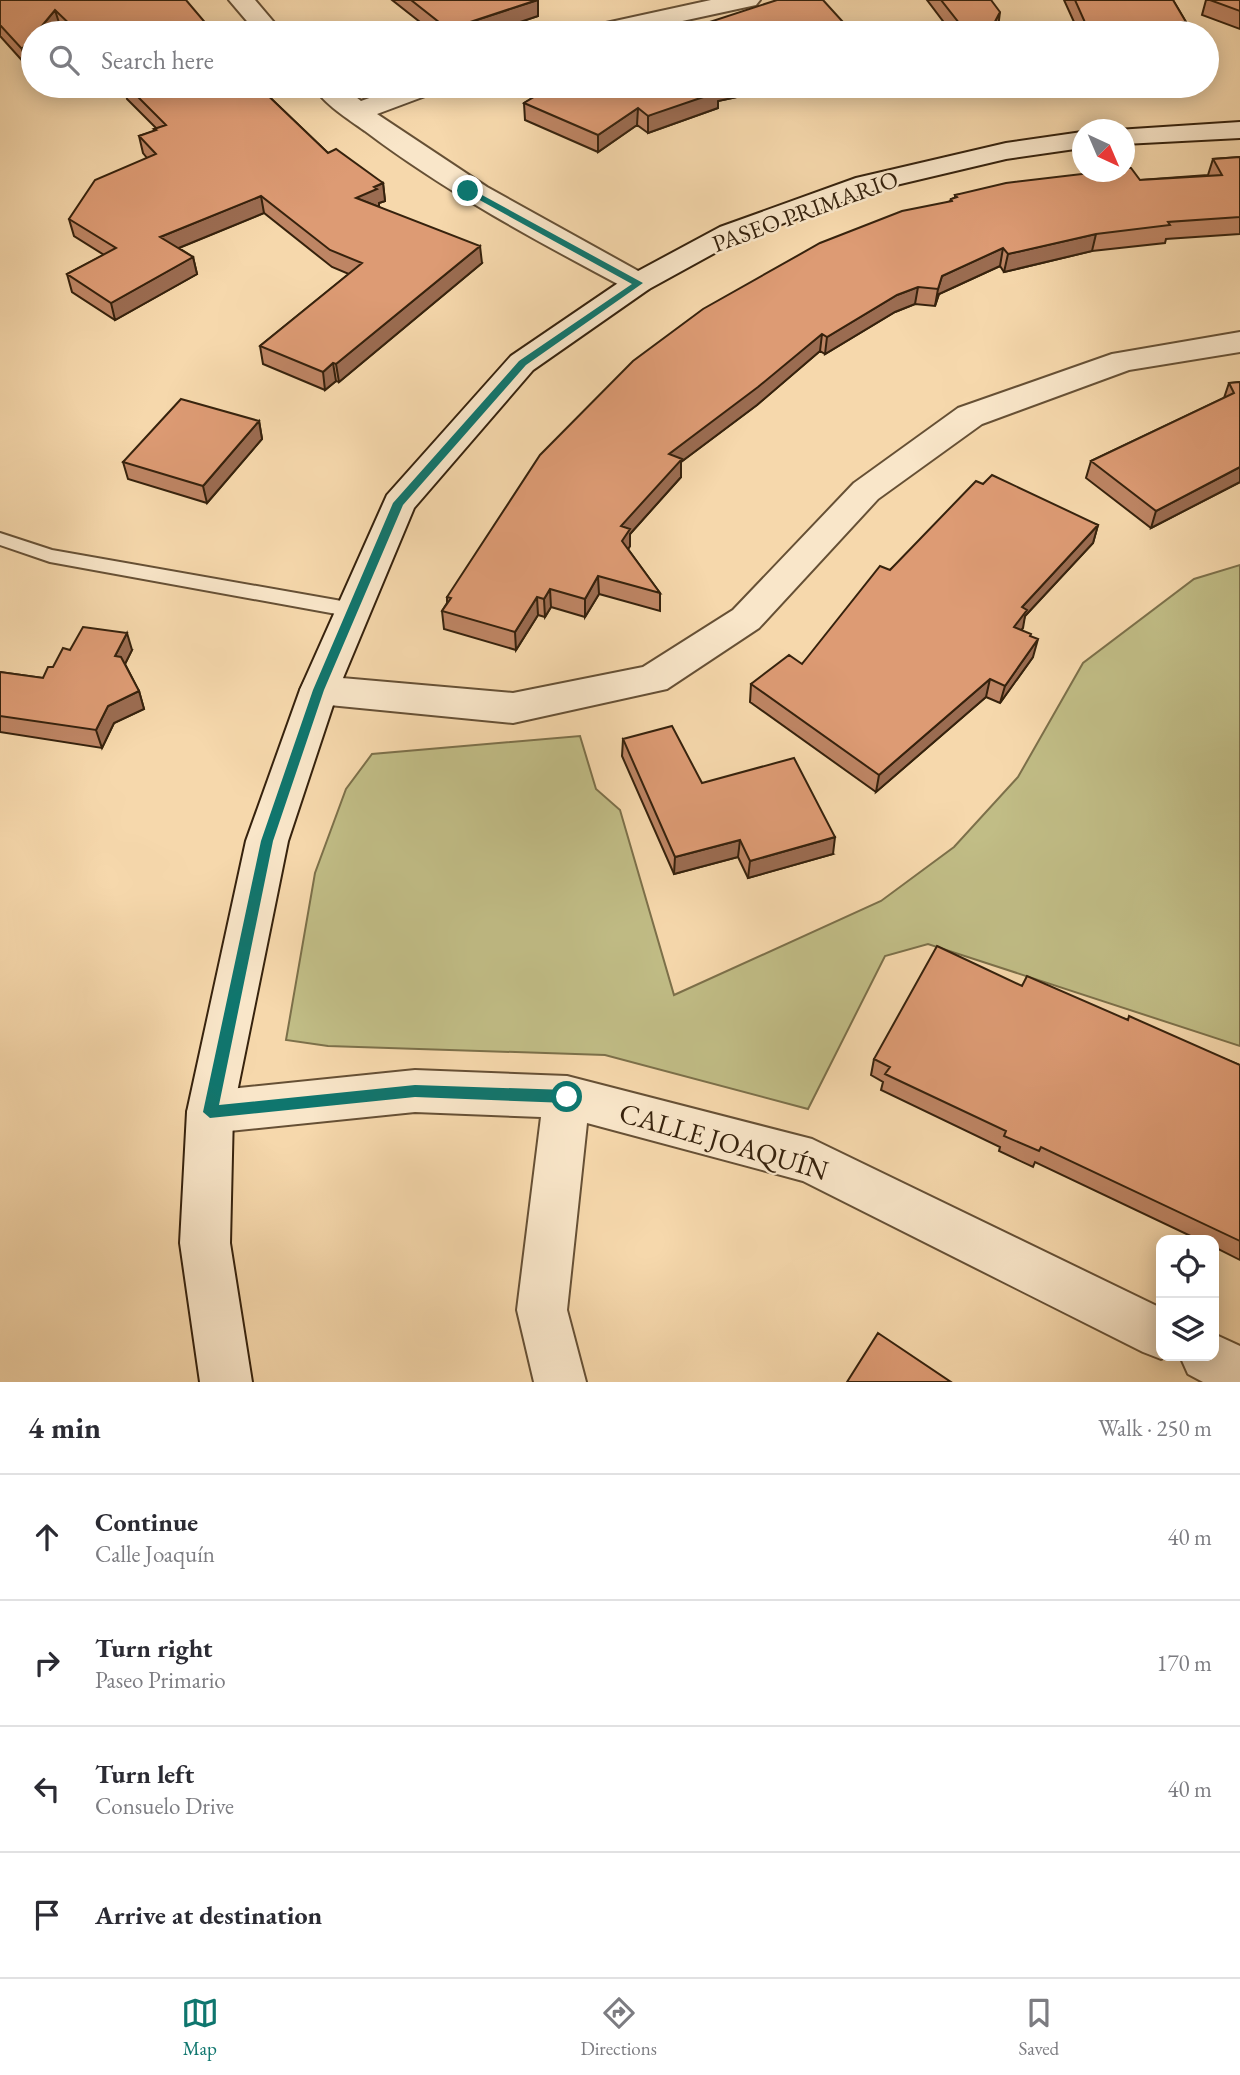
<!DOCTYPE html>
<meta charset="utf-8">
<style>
body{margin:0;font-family:"EB Garamond",serif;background:#f7f7f7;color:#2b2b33}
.controls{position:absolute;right:21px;bottom:21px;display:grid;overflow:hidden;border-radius:14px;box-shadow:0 4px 18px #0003}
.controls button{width:63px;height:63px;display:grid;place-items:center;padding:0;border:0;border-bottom:2px solid #e1e1e2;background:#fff;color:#2b2b33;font:35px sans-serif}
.compass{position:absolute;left:1072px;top:119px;width:63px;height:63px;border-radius:50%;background:#fff;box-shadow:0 4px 18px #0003;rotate:136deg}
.stop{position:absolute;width:21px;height:21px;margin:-16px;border:5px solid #0f766e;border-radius:50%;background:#fff}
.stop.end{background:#0f766e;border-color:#fff;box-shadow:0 2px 7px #0008}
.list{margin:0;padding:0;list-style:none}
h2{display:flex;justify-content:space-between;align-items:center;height:91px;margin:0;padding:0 28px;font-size:30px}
h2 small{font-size:23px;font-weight:400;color:#7c7c81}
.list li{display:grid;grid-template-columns:46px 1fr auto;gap:21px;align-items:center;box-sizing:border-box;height:126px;padding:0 28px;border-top:2px solid #e1e1e2}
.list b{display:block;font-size:26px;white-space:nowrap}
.list p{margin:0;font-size:23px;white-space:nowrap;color:#7c7c81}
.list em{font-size:23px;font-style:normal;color:#7c7c81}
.icon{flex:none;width:38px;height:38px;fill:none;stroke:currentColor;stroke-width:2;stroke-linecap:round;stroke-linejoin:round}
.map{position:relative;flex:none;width:1240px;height:1382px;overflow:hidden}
.search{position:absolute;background:#fff;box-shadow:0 4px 18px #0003;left:21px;right:21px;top:21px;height:77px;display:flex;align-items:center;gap:18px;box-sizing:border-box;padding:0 24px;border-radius:38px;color:#7c7c81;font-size:26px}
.sheet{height:595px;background:#fff}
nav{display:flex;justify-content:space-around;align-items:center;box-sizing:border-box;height:98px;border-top:2px solid #e1e1e2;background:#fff;font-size:19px;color:#7c7c81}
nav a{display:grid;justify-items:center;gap:4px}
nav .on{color:#0f766e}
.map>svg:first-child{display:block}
</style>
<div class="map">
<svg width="1240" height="1382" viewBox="0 0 1240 1382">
<rect width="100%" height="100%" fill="#f6d8ac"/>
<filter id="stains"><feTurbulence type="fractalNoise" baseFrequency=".00286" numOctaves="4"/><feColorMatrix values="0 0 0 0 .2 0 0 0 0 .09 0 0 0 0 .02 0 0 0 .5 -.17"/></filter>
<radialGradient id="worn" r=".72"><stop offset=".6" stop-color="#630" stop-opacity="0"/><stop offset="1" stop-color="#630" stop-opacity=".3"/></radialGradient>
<path fill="#c1bd86" stroke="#7c704a" stroke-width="2" d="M 1240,565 L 1240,1046 L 928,944 L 885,956 L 808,1109 L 605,1055 L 328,1046 L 286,1040 L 315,873 L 346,789 L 372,754 L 580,736 L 596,789 L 620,810 L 674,995 L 881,901 L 954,847 L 1018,777 L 1083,663 L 1194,579 Z"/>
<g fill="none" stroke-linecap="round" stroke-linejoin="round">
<g stroke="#665035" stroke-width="4">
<path id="lane" d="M 0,533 L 52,550 L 353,603 L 360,605 L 362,610 L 360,615 L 353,617 L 50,562 L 0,545 Z"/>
</g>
<g stroke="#665035" stroke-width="4">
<path id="street" d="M 229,0 L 255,0 L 283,33 L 257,33 Z
M 711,0 L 760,0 L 756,5 L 627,33 L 579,33 L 583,28 Z
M 313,86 L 342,86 L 361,101 L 403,86 L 440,86 L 436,92 L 377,114 L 487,187 L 649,277 L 653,283 L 649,289 L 638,292 L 627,289 C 537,241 447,193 365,131 C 348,119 324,104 313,86 Z
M 1240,332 L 1240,352 L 1129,370 L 982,424 L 878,499 L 759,628 L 667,689 L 513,723 L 319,704 L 305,700 L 300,690 L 305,680 L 319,676 L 513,693 L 643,667 L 733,610 L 854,483 L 958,408 L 1112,354 Z
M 415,1070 L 567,1076 L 812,1139 L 1161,1308 L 1161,1356 L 1169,1356 L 1161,1359 L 1143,1352 L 803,1181 L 587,1123 L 567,1310 L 586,1382 L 534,1382 L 517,1310 L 541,1117 L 415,1112 L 210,1133 L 193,1127 L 187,1112 L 193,1097 L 210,1091 Z
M 1214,1334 L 1240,1346 L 1240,1382 L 1203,1382 L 1188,1374 L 1180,1356 L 1214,1356 Z"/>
</g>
<g stroke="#36220d" stroke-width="4">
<path id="secondary" d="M 1240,122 L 1240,138 L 1124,144 L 1124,130 L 1117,130 Z
M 1082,132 L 1082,148 L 1006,159 L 875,190 L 740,239 L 649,289 L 533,370 L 414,508 L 338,690 L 288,841 L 233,1112 L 230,1243 L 252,1382 L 200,1382 L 180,1243 L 187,1112 L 246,841 L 300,690 L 387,495 L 511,356 L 627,277 L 720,227 L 856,178 L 1006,143 Z"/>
</g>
<use href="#lane" fill="#f9e6c9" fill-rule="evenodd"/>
<use href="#street" fill="#f9e6c9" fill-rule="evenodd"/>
<use href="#secondary" fill="#f9e6c9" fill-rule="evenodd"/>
</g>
<path fill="#be8564" stroke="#36220d" stroke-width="2" d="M 0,0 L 214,33 L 66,33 L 60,26 L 54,33 L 33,33 L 27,66 L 0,36 Z
M 392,0 L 538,0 L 538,16 L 487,33 L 434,33 Z
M 927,0 L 991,0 L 998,28 L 995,33 L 952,33 Z
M 1064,0 L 1173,0 L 1186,22 L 1183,33 L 1079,33 Z
M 1206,0 L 1240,0 L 1240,29 L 1202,15 Z
M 119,86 L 258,86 L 328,153 L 383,183 L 385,201 L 379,203 L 379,207 L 482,263 L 339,382 L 336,381 L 325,390 L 263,364 L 260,346 L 349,274 L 332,267 L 264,213 L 179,248 L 193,257 L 197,274 L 115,320 L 72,292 L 67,274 L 104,255 L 74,236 L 69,219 L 147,158 L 143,153 L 139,136 L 155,131 L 154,129 L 156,128 L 127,99 L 126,93 Z
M 552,86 L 786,86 L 784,87 L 718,101 L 718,108 L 648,133 L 637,125 L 598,152 L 525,120 L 524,103 Z
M 1240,157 L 1240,234 L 1166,239 L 1165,243 L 1092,251 L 1004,272 L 1000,266 L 939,294 L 935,306 L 915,304 L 895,312 L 825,354 L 820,351 L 757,405 L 681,462 L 681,477 L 630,534 L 630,546 L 628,549 L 660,593 L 660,611 L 599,594 L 585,617 L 551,607 L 545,617 L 538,615 L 516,650 L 444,629 L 442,611 L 447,603 L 447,597 L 950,201 L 951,199 L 955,198 L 955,195 L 1140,180 L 1208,175 L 1213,159 Z
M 1240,382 L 1240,482 L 1151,528 L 1086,478 L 1091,461 L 1224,398 L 1229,383 Z
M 259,421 L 262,439 L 207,503 L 128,479 L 123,462 Z
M 983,484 L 1098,525 L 1093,543 L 1025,616 L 1021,630 L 1030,636 L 1033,657 L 1000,703 L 986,697 L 876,792 L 750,702 L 751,684 L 802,664 L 890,570 Z
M 70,650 L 132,650 L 125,664 L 139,691 L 144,709 L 114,723 L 102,748 L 0,732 L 0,672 L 43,678 Z
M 623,739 L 702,783 L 833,854 L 748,878 L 738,857 L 674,874 L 622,756 Z
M 1022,986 L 1128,1020 L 1240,1065 L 1240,1260 L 1214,1247 L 1214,1240 L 1199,1240 L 1035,1162 L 1033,1167 L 999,1151 L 1000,1147 L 881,1090 L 883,1082 L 871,1075 L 874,1059 Z"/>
<path fill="#9b6c51" stroke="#36220d" stroke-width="2" d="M 538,0 L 538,16 L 487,33 L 453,33 L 452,28 Z
M 55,10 L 60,26 L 54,33 L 36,33 Z
M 1000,12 L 998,28 L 995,33 L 989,33 Z
M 448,24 L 449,33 L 444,33 L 444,26 Z
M 33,36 L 33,58 L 27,66 L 22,49 Z
M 711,86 L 786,86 L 784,87 L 718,101 L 718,108 L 648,133 L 648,116 Z
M 638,108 L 637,125 L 598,152 L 598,135 Z
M 383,183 L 385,201 L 379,203 L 379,207 L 356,198 L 374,187 Z
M 261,196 L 264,213 L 164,254 L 160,237 Z
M 1096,234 L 1092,251 L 1004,272 L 1008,254 Z
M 480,246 L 482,263 L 339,382 L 336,364 Z
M 1003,248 L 1000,266 L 939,294 L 935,306 L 938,289 L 942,276 Z
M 193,257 L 197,274 L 115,320 L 111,303 Z
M 918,287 L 915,304 L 895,312 L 825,354 L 827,337 L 897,295 Z
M 822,334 L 820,351 L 757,405 L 681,462 L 681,477 L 630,534 L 630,546 L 622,559 L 621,526 L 669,454 Z
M 333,363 L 336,381 L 325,390 L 323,372 Z
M 259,421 L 262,439 L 207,503 L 203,486 Z
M 1240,467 L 1240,482 L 1151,528 L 1156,511 Z
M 1098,525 L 1093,543 L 1025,616 L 1023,628 L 1010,644 L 1014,627 L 1022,607 Z
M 598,576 L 599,594 L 585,617 L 585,599 Z
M 550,589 L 551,607 L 545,617 L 544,599 Z
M 537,597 L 538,615 L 516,650 L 515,632 Z
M 127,633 L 132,650 L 120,674 L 115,656 Z
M 1038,639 L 1033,657 L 1000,703 L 1005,686 Z
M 990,679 L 986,697 L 876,792 L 879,775 Z
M 139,691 L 144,709 L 114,723 L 102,748 L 96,730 L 108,706 Z
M 835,837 L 833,854 L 748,878 L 750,861 Z
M 740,840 L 738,857 L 674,874 L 675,857 Z"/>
<path fill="#dd9b74" stroke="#36220d" stroke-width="2" d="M 0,0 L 186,0 L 214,33 L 79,33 L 55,10 L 36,33 L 33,33 L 33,36 L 22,49 L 0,25 Z
M 411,0 L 537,0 L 452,28 L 448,24 L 444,26 Z
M 777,0 L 823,0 L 853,33 L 676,33 Z
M 941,0 L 991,0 L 1000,12 L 989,33 L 967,33 Z
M 1075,0 L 1173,0 L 1186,22 L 1087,27 Z
M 1210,0 L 1240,0 L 1240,11 Z
M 127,86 L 258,86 L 328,153 L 336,149 L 383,183 L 374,187 L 377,189 L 356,198 L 480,246 L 336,364 L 333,363 L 323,372 L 260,346 L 362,263 L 330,250 L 261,196 L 160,237 L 193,257 L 111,303 L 67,274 L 116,248 L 69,219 L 95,180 L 156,154 L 139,136 L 156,130 L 154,129 L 166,125 Z
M 552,86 L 711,86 L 718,92 L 648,116 L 638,108 L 598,135 L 524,103 Z
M 1240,157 L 1240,217 L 1168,222 L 1170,225 L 1096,234 L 1008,254 L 1003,248 L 942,276 L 938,289 L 918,287 L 897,295 L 827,337 L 822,334 L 758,387 L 669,454 L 682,459 L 621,526 L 630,529 L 622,541 L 660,593 L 598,576 L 585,599 L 550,589 L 544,599 L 537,597 L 515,632 L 442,611 L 451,598 L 447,597 L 540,455 L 633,361 L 703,309 L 820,243 L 902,211 L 952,201 L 951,199 L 957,197 L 955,195 L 1006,183 L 1099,172 L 1124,172 L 1124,168 L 1131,168 L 1140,180 L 1222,175 L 1213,159 Z
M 1240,382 L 1240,467 L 1156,511 L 1091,461 L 1234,393 L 1229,383 Z
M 181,399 L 259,421 L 203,486 L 123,462 Z
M 992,475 L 1098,525 L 1022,607 L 1027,610 L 1014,627 L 1031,634 L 1030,636 L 1038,639 L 1005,686 L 990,679 L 879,775 L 751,684 L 789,655 L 802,664 L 880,566 L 890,570 L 976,481 L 983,484 Z
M 83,627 L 127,633 L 115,656 L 121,657 L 139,691 L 108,706 L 96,730 L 0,716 L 0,672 L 43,678 L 48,667 L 53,667 L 63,648 L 70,650 Z
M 672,726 L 702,783 L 794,758 L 835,837 L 750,861 L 740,840 L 675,857 L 623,739 Z
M 937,946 L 1022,986 L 1027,976 L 1128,1020 L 1129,1016 L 1240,1065 L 1240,1241 L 1041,1147 L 1039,1151 L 1004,1136 L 1006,1131 L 885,1074 L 890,1067 L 874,1059 Z
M 878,1333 L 951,1382 L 847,1382 Z"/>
<path fill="#0f766e" d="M 465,189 L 471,189 L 643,283 L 526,365 L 403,505 L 324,690 L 273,841 L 219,1105 L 415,1085 L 567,1090 L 574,1097 L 567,1103 L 415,1097 L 210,1118 L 203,1112 L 261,841 L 313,690 L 393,503 L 519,361 L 632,284 L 465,192 Z"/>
<g text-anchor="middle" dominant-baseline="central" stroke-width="5" stroke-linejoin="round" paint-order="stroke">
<g font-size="24" fill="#36220d" stroke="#f9e6c9">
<text transform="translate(805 211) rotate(-20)">PASEO PRIMARIO</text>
</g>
<g font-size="28" fill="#36220d" stroke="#f9e6c9">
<text transform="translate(724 1141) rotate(16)">CALLE JOAQUÍN</text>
</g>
</g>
<rect width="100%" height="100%" filter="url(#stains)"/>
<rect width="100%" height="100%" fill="url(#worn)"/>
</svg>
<div class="controls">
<button><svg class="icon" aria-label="locate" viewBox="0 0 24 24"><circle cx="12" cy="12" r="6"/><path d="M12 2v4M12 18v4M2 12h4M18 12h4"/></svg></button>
<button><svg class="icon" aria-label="layers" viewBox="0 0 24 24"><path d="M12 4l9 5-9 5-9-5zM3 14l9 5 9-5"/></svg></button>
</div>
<svg class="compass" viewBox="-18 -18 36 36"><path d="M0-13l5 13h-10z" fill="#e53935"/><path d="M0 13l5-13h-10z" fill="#7c7c81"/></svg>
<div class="stop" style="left:567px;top:1097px"></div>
<div class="stop end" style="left:468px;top:191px"></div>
<div class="search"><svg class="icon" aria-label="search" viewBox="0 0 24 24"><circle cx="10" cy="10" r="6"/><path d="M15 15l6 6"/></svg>Search here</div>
</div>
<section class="sheet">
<h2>4 min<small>Walk · 250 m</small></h2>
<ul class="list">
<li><svg class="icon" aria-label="ahead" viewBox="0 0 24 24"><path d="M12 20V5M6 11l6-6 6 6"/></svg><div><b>Continue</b><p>Calle Joaquín</p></div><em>40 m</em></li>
<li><svg class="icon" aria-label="right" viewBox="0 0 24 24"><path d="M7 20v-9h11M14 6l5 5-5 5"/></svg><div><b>Turn right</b><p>Paseo Primario</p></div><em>170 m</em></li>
<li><svg class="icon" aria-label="left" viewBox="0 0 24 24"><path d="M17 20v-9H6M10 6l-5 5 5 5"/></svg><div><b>Turn left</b><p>Consuelo Drive</p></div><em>40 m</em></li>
<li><svg class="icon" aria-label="arrive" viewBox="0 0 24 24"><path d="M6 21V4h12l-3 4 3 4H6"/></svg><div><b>Arrive at destination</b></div></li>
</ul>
</section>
<nav>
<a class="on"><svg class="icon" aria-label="map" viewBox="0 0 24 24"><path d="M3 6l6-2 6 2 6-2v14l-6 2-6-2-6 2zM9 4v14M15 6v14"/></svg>Map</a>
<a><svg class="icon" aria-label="directions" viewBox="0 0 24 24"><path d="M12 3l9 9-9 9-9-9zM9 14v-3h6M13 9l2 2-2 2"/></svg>Directions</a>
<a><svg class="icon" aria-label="saved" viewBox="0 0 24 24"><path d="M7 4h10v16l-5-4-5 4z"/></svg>Saved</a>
</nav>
